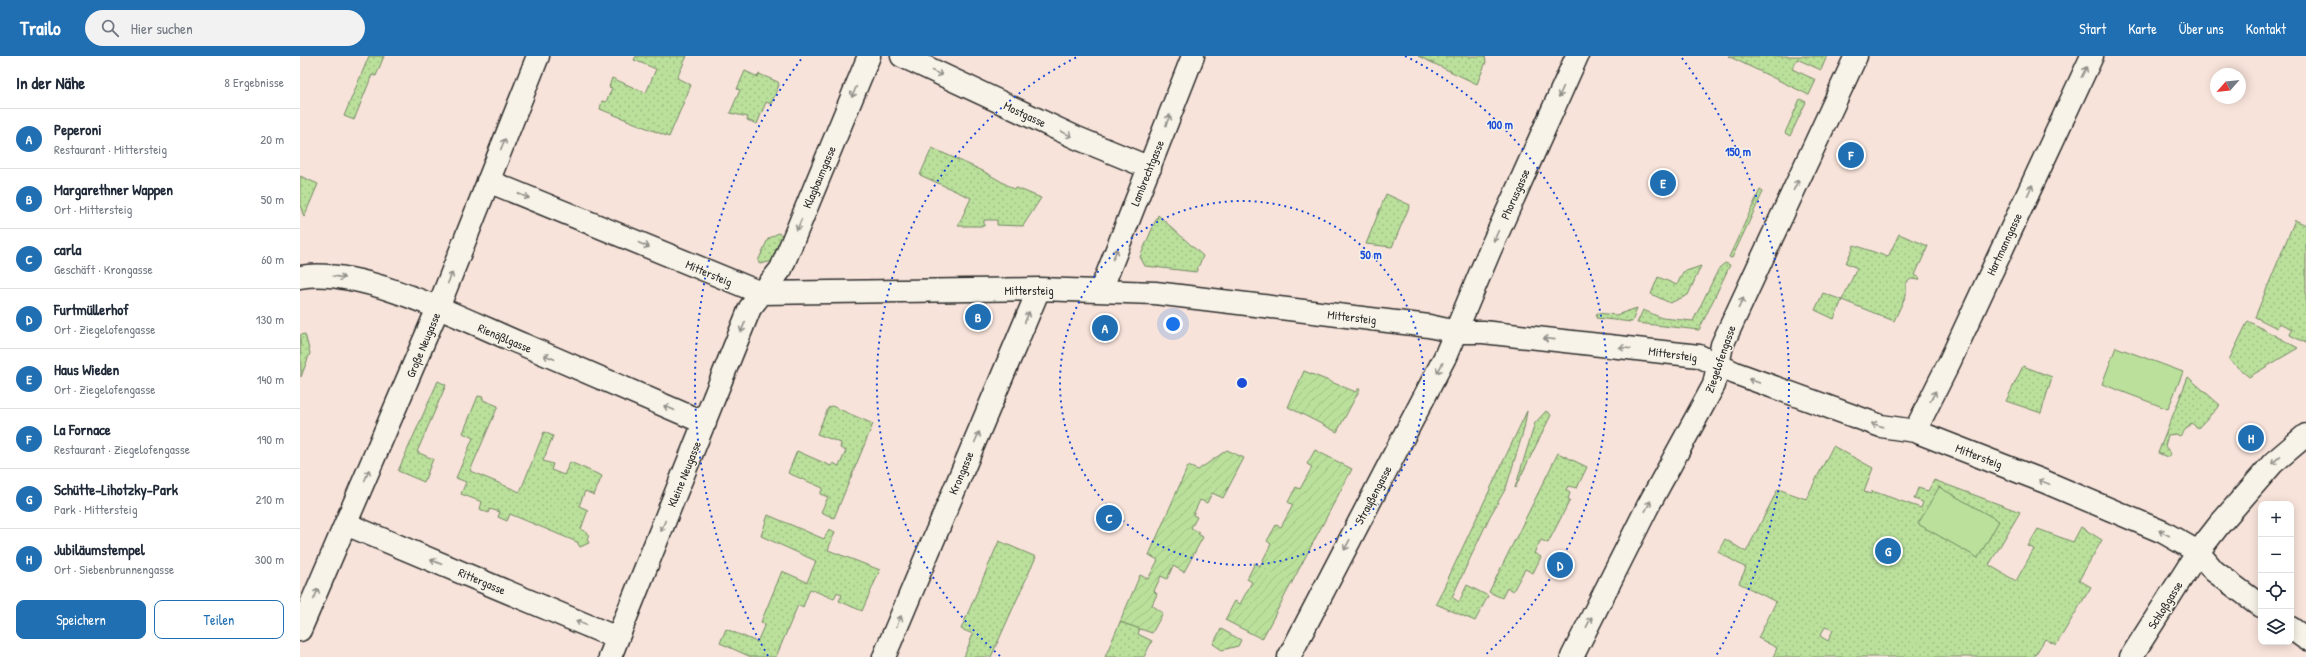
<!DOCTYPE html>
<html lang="de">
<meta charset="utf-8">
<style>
body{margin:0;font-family:"Patrick Hand",sans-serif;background:#f2f2f3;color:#1f2937}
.controls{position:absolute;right:12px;bottom:12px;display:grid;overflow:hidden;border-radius:8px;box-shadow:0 2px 10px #0003}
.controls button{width:36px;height:36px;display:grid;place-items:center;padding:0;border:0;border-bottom:1px solid #e0e1e3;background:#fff;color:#1f2937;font:20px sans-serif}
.compass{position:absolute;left:1910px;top:12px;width:36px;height:36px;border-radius:50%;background:#fff;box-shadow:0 2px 10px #0003;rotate:243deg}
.you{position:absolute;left:873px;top:268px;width:14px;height:14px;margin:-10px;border:3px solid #fff;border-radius:50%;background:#1a73e8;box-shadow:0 0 0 6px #1a73e833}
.badge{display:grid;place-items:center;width:26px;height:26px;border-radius:50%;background:#1f6fb2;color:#fff;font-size:13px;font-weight:700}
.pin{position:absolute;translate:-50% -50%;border:2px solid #fff;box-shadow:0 1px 4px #0006}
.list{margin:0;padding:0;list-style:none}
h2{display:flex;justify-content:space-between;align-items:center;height:52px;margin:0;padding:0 16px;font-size:17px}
h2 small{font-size:13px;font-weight:400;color:#747a83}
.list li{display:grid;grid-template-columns:26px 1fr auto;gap:12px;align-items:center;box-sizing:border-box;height:60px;padding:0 16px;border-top:1px solid #e0e1e3}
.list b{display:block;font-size:15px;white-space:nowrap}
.list p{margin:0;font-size:13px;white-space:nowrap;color:#747a83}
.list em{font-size:13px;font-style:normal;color:#747a83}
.actions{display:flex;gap:8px;padding:12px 16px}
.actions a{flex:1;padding:9px 0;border:1px solid #1f6fb2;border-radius:8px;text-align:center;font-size:14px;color:#1f6fb2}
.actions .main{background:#1f6fb2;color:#fff}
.icon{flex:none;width:22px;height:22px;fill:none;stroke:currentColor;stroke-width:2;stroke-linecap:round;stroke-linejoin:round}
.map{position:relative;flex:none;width:2006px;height:601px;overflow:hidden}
header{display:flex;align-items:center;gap:24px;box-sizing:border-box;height:56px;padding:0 20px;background:#1f6fb2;color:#fff}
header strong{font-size:19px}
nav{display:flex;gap:22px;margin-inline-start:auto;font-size:14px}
.search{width:280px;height:36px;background:#f2f2f3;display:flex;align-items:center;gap:10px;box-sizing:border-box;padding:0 14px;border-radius:22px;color:#747a83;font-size:15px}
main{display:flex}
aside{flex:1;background:#fff}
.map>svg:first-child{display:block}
</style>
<header>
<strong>Trailo</strong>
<div class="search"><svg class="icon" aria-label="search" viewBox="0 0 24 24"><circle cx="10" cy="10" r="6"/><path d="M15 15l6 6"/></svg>Hier suchen</div>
<nav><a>Start</a><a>Karte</a><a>Über uns</a><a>Kontakt</a></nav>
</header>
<main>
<aside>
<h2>In der Nähe<small>8 Ergebnisse</small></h2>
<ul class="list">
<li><span class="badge">A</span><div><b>Peperoni</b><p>Restaurant · Mittersteig</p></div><em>20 m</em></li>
<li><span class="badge">B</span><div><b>Margarethner Wappen</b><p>Ort · Mittersteig</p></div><em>50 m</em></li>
<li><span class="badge">C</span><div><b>carla</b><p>Geschäft · Krongasse</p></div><em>60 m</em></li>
<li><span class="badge">D</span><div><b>Furtmüllerhof</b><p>Ort · Ziegelofengasse</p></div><em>130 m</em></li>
<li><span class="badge">E</span><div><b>Haus Wieden</b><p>Ort · Ziegelofengasse</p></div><em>140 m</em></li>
<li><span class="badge">F</span><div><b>La Fornace</b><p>Restaurant · Ziegelofengasse</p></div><em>190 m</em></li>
<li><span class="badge">G</span><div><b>Schütte-Lihotzky-Park</b><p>Park · Mittersteig</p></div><em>210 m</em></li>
<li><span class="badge">H</span><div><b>Jubiläumstempel</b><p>Ort · Siebenbrunnengasse</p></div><em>300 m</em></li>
</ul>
<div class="actions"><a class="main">Speichern</a><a>Teilen</a></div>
</aside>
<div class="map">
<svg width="2006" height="601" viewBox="0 0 2006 601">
<defs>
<pattern id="grass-dots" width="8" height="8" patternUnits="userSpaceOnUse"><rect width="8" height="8" fill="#bae09b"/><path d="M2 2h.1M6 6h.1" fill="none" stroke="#a0c086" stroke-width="1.8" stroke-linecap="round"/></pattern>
<pattern id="garden-furrows" width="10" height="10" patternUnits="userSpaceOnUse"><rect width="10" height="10" fill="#bae09b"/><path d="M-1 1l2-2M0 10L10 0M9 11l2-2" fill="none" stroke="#a0c086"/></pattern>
</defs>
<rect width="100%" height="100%" fill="#f8e3da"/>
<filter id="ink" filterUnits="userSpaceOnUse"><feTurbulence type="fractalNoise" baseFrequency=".025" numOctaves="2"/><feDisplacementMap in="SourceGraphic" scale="8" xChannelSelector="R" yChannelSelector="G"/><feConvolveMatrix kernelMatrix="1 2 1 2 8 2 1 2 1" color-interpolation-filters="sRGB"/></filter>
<g filter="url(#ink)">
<path fill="url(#grass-dots)" stroke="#728663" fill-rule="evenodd" d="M 69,0 L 84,0 L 76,20 L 72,19 L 54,64 L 44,60 Z
M 336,0 L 387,0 L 377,22 L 391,29 L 369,81 L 300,53 L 302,45 L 306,46 L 312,32 L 309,31 L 312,22 L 346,37 L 356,13 L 334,4 Z
M 1118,0 L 1185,0 L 1186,6 L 1177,28 Z
M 1428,0 L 1527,0 L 1521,14 L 1497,3 L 1492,13 L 1516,24 L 1509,39 Z
M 445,15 L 458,21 L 459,18 L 478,26 L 479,29 L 471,48 L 466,46 L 457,68 L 447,64 L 448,61 L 430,57 L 440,34 L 437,33 Z
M 1500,43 L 1506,46 L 1490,80 L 1485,77 Z
M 632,92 L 683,115 L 714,133 L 717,132 L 741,142 L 723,170 L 697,169 L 697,164 L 684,164 L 684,170 L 658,170 L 671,142 L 620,119 Z
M 0,120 L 18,128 L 4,161 L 0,149 Z
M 1460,134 L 1463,136 L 1432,202 L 1429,201 Z
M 1086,138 L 1110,149 L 1092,191 L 1066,188 Z
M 858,159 L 903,200 L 896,216 L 845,210 L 840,201 Z
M 1995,164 L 2006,169 L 2006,287 L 1990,279 L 1992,273 L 1979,267 L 1977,272 L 1955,261 Z
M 478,177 L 484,180 L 473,205 L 460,208 L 458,205 L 468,183 Z
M 1599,178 L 1628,190 L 1615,219 L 1620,222 L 1619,224 L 1611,223 L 1606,227 L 1606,239 L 1594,265 L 1542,244 L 1534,263 L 1515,254 L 1523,237 L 1542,244 L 1557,212 L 1546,207 L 1554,189 L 1588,201 Z
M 1425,207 L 1430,209 L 1399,274 L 1337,267 L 1343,254 L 1362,262 L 1393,265 L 1419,212 Z
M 1401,210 L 1388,239 L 1370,247 L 1351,238 L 1358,221 L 1377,229 L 1383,216 Z
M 1337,252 L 1332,266 L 1296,262 L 1297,257 L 1316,259 Z
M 1948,265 L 1998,292 L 1949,321 L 1929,304 Z
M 5,278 L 10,297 L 1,321 L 0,279 Z
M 1723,310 L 1752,321 L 1741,357 L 1706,345 Z
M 1888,321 L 1920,349 L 1898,372 L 1891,367 L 1880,380 L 1876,378 L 1868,379 L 1865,390 L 1871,398 L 1867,401 L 1858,397 Z
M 138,325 L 146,329 L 117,396 L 133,403 L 124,426 L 98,415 Z
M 178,340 L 183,341 L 183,344 L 198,350 L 170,415 L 220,436 L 244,376 L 253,380 L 243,405 L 253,408 L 251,414 L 264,419 L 270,406 L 302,420 L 294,439 L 285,435 L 279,450 L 288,454 L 281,473 L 289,478 L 287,483 L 289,487 L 280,491 L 277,486 L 210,458 L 207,465 L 198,461 L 200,456 L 190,453 L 188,457 L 180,453 L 182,446 L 161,438 L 166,426 L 156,422 L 173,382 L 163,377 Z
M 532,350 L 573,368 L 534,462 L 521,456 L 528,441 L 520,438 L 523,432 L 488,417 L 497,395 L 531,410 L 533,407 L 539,410 L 546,395 L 540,392 L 541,387 L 517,378 L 528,352 Z
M 1227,355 L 1224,373 L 1206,432 L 1190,460 L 1152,541 L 1159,546 L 1167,529 L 1188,540 L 1175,565 L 1136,548 Z
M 1246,355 L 1251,359 L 1215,432 L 1235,367 Z
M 1533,390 L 1573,412 L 1564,436 L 1571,438 L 1572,435 L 1621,452 L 1623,446 L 1614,443 L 1618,432 L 1628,435 L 1634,424 L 1720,456 L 1689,509 L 1716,525 L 1734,493 L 1728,490 L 1738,473 L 1773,486 L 1781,471 L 1802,484 L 1779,524 L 1791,531 L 1756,589 L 1745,583 L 1734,601 L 1473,601 L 1477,592 L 1458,582 L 1476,546 L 1439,527 L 1446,512 L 1418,496 L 1425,483 L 1446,496 L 1478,433 L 1506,443 ZM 1525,571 L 1533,574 L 1528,585 L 1520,580 Z
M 1258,397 L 1287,411 L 1277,432 L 1268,430 L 1266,434 L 1270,437 L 1268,443 L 1270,444 L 1248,487 L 1241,484 L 1234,497 L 1241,501 L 1233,517 L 1225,513 L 1213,535 L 1207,532 L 1202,542 L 1189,536 Z
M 468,459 L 524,483 L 529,473 L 535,476 L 528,494 L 580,514 L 562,555 L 539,545 L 542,539 L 537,536 L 534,543 L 510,533 L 503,551 L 498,549 L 476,601 L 451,601 L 420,587 L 426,573 L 457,586 L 465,568 L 461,566 L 482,515 L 507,526 L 516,505 L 461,480 Z
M 699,485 L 736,501 L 691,601 L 664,601 L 673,578 L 661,573 Z
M 820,566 L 840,572 L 838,578 L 852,585 L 844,601 L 805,601 Z"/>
<path fill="url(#garden-furrows)" stroke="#728663" d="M 1004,315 L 1056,336 L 1058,333 L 1060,333 L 1037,376 L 988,351 Z
M 927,394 L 944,402 L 923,442 L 912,437 L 907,447 L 900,444 L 893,459 L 897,461 L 891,472 L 899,476 L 898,478 L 903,481 L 884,516 L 873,510 L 867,523 L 861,520 L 854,535 L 857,538 L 852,549 L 863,557 L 852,577 L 820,566 L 840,519 L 848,523 L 858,504 L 849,499 L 888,410 L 898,414 Z
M 1015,394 L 1052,413 L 962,583 L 925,564 L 935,545 L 940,548 L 952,526 L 947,523 L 955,507 L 960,510 L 971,488 L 967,485 L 976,469 L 981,471 L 993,449 L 988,446 L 996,431 L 1000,433 L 1012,411 L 1007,408 Z
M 921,573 L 941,584 L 938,590 L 922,594 L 913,588 Z"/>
<path fill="#bae09b" stroke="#728663" d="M 1816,291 L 1883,316 L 1868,353 L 1802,328 Z
M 1639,431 L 1699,465 L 1678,502 L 1618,468 Z"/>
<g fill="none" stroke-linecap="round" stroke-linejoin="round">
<g stroke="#2b2b2b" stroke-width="25">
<path id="street" d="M 602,0 L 777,82 L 850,112
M 188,125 L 461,237 L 739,233 L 855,237 L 1129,270 L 1156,276 L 1183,276 L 1399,300 L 1435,317 L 1581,370 L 1615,375 L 1743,425 L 1863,476 L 1898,496 L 1914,515 L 1961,550
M 0,221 C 62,210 166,265 224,289 C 284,315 344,341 405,367
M 801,234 L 893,0
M 1615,375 L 1649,307 L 1792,0
M 46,468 L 317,582
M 1991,572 L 2006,583
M 0,574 L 138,252 L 238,0
M 310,601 L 450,252 L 481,213 L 569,0
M 584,601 L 739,233
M 989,601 L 1145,301 L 1190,194 L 1277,0
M 1272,601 L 1348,450 L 1414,329 L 1422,289 L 1556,0
M 1831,601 L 1898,496 L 1919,469 L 1973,407 L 2006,379"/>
</g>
<use href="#street" stroke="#f7f3e8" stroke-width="22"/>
</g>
<defs><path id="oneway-shaft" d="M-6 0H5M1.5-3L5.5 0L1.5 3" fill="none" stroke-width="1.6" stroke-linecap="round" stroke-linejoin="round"/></defs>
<g stroke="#918f8a">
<use href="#oneway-shaft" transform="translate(1784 16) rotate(-64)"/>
<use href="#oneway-shaft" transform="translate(637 17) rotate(25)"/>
<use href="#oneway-shaft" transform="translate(554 36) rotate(113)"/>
<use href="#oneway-shaft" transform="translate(1261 36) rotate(114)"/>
<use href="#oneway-shaft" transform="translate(868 64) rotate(-69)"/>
<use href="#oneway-shaft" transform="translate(767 78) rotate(25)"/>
<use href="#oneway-shaft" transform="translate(203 88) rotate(-68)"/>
<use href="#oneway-shaft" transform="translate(1496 129) rotate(-65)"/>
<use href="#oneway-shaft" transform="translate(1730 134) rotate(-65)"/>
<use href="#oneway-shaft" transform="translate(224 140) rotate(23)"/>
<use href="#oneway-shaft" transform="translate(499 169) rotate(113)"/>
<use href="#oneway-shaft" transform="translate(1196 180) rotate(114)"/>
<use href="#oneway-shaft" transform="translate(344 189) rotate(23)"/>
<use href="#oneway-shaft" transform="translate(815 198) rotate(-68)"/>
<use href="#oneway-shaft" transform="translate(39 221) rotate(10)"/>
<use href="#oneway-shaft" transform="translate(150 222) rotate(-68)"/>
<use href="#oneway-shaft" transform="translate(1441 247) rotate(-65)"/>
<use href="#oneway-shaft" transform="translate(727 261) rotate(-67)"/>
<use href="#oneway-shaft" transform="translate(443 271) rotate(112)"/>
<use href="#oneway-shaft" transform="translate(1249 283) rotate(-174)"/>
<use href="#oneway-shaft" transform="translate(1325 292) rotate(-173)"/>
<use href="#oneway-shaft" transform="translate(249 301) rotate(-157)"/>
<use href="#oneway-shaft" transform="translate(1140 312) rotate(118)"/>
<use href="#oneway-shaft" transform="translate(1454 325) rotate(-160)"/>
<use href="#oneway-shaft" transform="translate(1633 340) rotate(-63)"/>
<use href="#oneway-shaft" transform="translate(369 352) rotate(-157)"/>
<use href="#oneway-shaft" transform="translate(1577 369) rotate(-162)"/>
<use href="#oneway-shaft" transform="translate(677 381) rotate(-67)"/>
<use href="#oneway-shaft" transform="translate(1976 404) rotate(137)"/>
<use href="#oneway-shaft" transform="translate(67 419) rotate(-67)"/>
<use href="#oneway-shaft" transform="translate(1744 426) rotate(-158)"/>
<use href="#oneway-shaft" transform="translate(1348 450) rotate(-62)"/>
<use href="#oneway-shaft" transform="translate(363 470) rotate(112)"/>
<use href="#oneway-shaft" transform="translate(1864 477) rotate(-153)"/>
<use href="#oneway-shaft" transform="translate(1047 489) rotate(118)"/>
<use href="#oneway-shaft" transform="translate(136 506) rotate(-157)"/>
<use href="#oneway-shaft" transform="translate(16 538) rotate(-67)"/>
<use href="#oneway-shaft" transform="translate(599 565) rotate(-67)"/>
<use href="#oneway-shaft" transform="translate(1289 566) rotate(-63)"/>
<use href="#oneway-shaft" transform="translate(281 567) rotate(-157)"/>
</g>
</g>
<g fill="none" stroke="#1d4ed8" stroke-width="2" stroke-dasharray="2 4">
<circle cx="942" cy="327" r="182"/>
<path d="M700 600A365 365 0 0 1 779 0M1105 0A365 365 0 0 1 1184 600"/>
<path d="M468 600A547 547 0 0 1 502 2M1382 2A547 547 0 0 1 1416 600"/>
</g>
<g text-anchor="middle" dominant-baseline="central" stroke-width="3" stroke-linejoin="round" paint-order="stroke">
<g font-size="12" fill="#2b2b2b" stroke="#f7f3e8">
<text transform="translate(725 58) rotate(25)">Mostgasse</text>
<text transform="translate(847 117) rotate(-68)">Lambrechtgasse</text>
<text transform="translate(519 121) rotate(-67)">Klagbaumgasse</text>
<text transform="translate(1215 138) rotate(-66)">Phorusgasse</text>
<text transform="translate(1704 188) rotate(-65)">Hartmanngasse</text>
<text transform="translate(409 217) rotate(23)">Mittersteig</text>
<text x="729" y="234">Mittersteig</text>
<text transform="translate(1052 261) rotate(7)">Mittersteig</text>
<text transform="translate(205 282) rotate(23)">Rienößlgasse</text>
<text transform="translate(123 289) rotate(-67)">Große Neugasse</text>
<text transform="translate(1373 298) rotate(8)">Mittersteig</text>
<text transform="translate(1420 303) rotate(-71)">Ziegelofengasse</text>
<text transform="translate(1679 400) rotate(21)">Mittersteig</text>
<text transform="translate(661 417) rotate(-67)">Krongasse</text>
<text transform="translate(384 418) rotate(-68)">Kleine Neugasse</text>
<text transform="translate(1073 439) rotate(-62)">Straußengasse</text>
<text transform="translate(182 525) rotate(23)">Rittergasse</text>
<text transform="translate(1865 549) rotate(-58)">Schloßgasse</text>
</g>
</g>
<circle cx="942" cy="327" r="6" fill="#1d4ed8" stroke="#f7f3e8" stroke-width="2"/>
<g font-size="12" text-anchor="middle" font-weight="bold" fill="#1d4ed8" stroke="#f7f3e8" stroke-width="3" stroke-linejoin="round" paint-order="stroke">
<text x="1200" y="73">100 m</text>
<text x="1438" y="100">150 m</text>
<text x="1071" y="203">50 m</text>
</g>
</svg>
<div class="controls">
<button>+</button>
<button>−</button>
<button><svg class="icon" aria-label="locate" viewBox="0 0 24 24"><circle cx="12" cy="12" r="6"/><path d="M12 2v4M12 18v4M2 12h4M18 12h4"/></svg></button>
<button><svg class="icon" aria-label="layers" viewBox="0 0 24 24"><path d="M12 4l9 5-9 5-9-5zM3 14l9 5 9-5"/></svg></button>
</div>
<svg class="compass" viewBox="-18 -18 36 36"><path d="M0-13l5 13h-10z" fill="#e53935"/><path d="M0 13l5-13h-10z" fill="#747a83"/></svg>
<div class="you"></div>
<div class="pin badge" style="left:805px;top:272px">A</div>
<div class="pin badge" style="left:678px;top:261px">B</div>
<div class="pin badge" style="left:809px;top:462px">C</div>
<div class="pin badge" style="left:1260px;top:509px">D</div>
<div class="pin badge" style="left:1363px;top:127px">E</div>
<div class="pin badge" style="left:1551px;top:99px">F</div>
<div class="pin badge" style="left:1588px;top:495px">G</div>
<div class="pin badge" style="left:1951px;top:382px">H</div>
</div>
</main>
